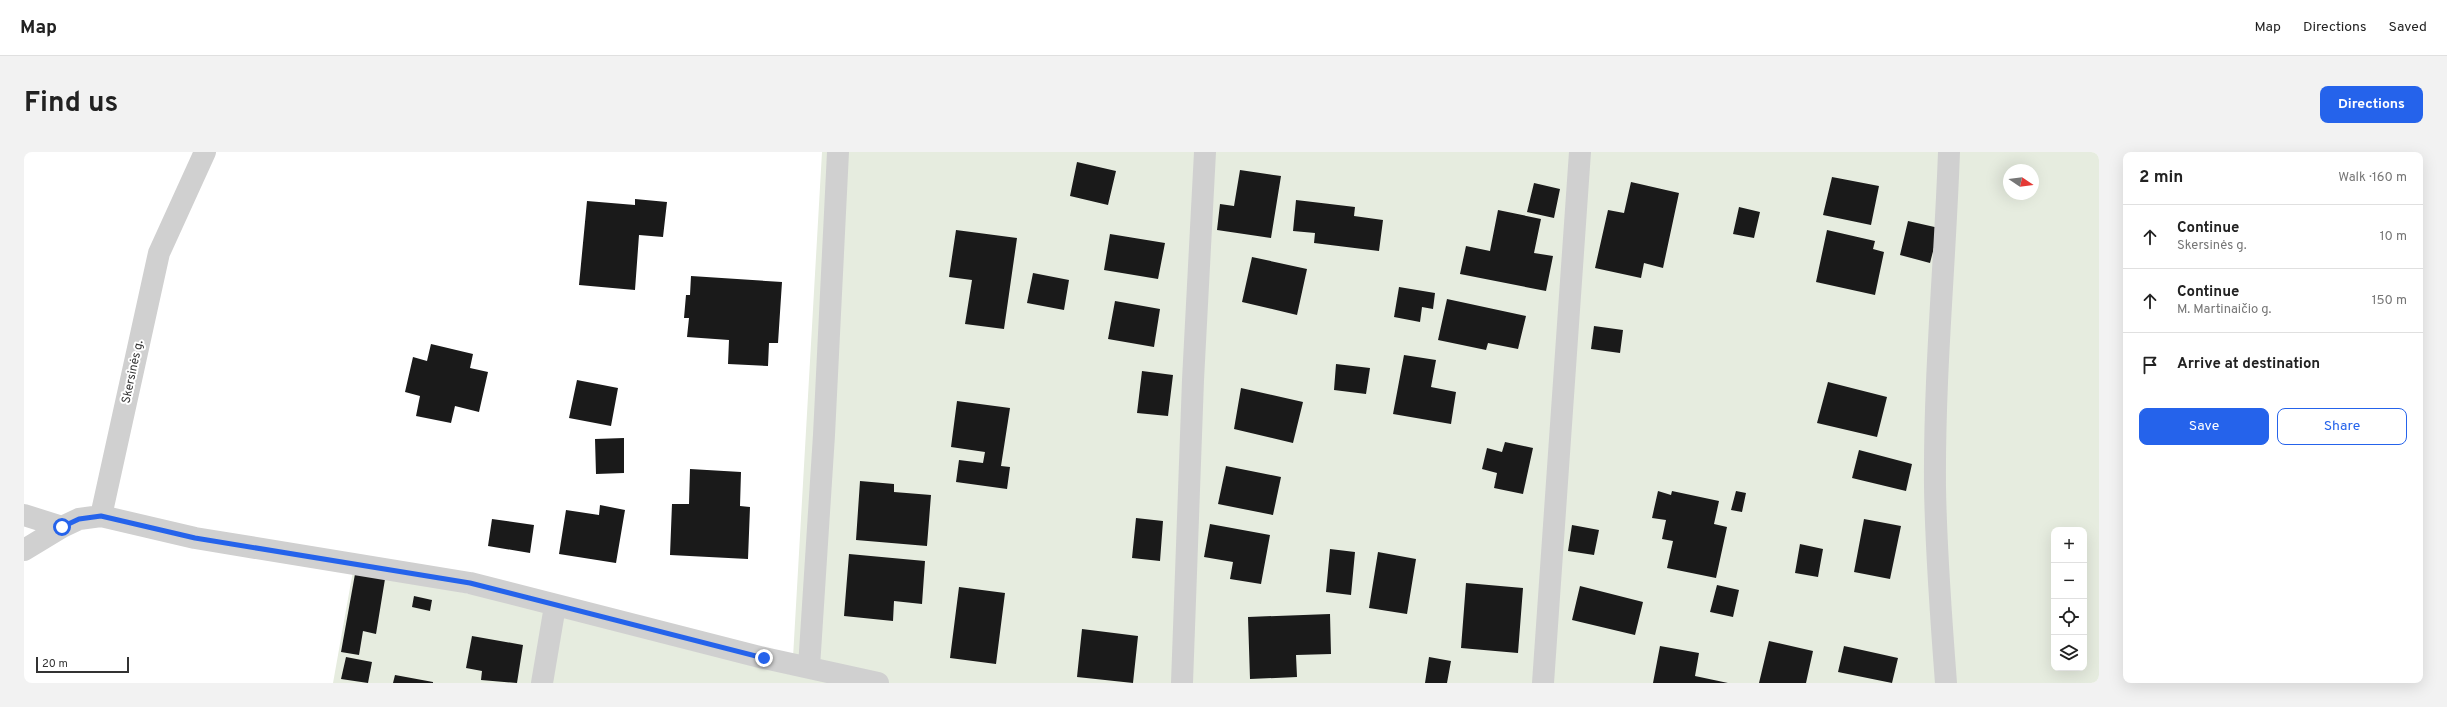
<!DOCTYPE html>
<meta charset="utf-8">
<style>
body{margin:0;font-family:Overpass,sans-serif;background:#f2f2f2;color:#222}
.controls{position:absolute;right:12px;bottom:12px;display:grid;overflow:hidden;border-radius:8px;box-shadow:0 4px 16px #0002}
.controls button{width:36px;height:36px;display:grid;place-items:center;padding:0;border:0;border-bottom:1px solid #e0e0e0;background:#fff;color:#222;font:20px sans-serif}
.compass{position:absolute;left:1979px;top:12px;width:36px;height:36px;border-radius:50%;background:#fff;box-shadow:0 4px 16px #0002;rotate:103deg}
.scale{position:absolute;left:12px;bottom:10px;width:93px;box-sizing:border-box;padding-left:4px;border:2px solid #333;border-top:0;font-size:11px;line-height:14px;white-space:nowrap;color:#333;-webkit-text-stroke:3px #fff;paint-order:stroke}
.stop{position:absolute;width:12px;height:12px;margin:-9px;border:3px solid #2563eb;border-radius:50%;background:#fff}
.stop.end{background:#2563eb;border-color:#fff;box-shadow:0 1px 4px #0008}
.list{margin:0;padding:0;list-style:none}
h2{display:flex;justify-content:space-between;align-items:center;height:52px;margin:0;padding:0 16px;font-size:17px}
h2 small{font-size:13px;font-weight:400;color:#767676}
.list li{display:grid;grid-template-columns:26px 1fr auto;gap:12px;align-items:center;box-sizing:border-box;height:64px;padding:0 16px;border-top:1px solid #e0e0e0}
.list b{display:block;font-size:15px;white-space:nowrap}
.list p{margin:0;font-size:13px;white-space:nowrap;color:#767676}
.list em{font-size:13px;font-style:normal;color:#767676}
.actions{display:flex;gap:8px;padding:12px 16px}
.actions a{flex:1;padding:9px 0;border:1px solid #2563eb;border-radius:8px;text-align:center;font-size:14px;color:#2563eb}
.actions .main{background:#2563eb;color:#fff}
.icon{flex:none;width:22px;height:22px;fill:none;stroke:currentColor;stroke-width:2;stroke-linecap:round;stroke-linejoin:round}
.map{position:relative;flex:none;width:2075px;height:531px;overflow:hidden;border-radius:8px}
header{display:flex;align-items:center;gap:24px;box-sizing:border-box;height:56px;padding:0 20px;background:#fff;border-bottom:1px solid #e0e0e0}
header strong{font-size:19px}
nav{display:flex;gap:22px;margin-inline-start:auto;font-size:14px}
.intro{display:flex;align-items:center;justify-content:space-between;box-sizing:border-box;height:96px;padding:0 24px}
h1{margin:0;font-size:28px}
.button{padding:10px 18px;border-radius:8px;background:#2563eb;color:#fff;font-size:14px;font-weight:700}
main{display:flex;gap:24px;padding:0 24px}
aside{flex:1;background:#fff;border-radius:8px;box-shadow:0 4px 16px #0002}
.map>svg:first-child{display:block}
</style>
<header>
<strong>Map</strong>
<nav><a>Map</a><a>Directions</a><a>Saved</a></nav>
</header>
<div class="intro"><h1>Find us</h1><a class="button">Directions</a></div>
<main>
<div class="map">
<svg width="2075" height="531" viewBox="0 0 2075 531">
<rect width="100%" height="100%" fill="#fff"/>
<path fill="#e6ecdf" fill-rule="evenodd" d="M 798,0 L 2075,0 L 2075,531 L 309,531 L 329,419 L 457,444 L 768,523 ZM 1985,18 L 2009,18 L 2009,42 L 1985,42 ZM 2030,378 L 2060,378 L 2060,516 L 2030,516 Z"/>
<path fill="#1a1a1a" d="M 1053,10 L 1092,19 L 1084,53 L 1046,44 Z
M 1216,18 L 1257,24 L 1247,86 L 1193,78 L 1196,52 L 1210,54 Z
M 1808,25 L 1855,34 L 1847,73 L 1799,63 Z
M 1607,30 L 1655,41 L 1639,116 L 1620,111 L 1617,126 L 1571,116 L 1584,58 L 1600,61 Z
M 1510,31 L 1536,37 L 1530,66 L 1503,60 Z
M 611,47 L 643,50 L 639,85 L 615,83 L 611,138 L 555,133 L 563,49 L 611,53 Z
M 1272,48 L 1331,55 L 1330,64 L 1359,68 L 1355,99 L 1290,91 L 1291,81 L 1269,79 Z
M 1715,55 L 1736,60 L 1730,86 L 1709,82 Z
M 1474,58 L 1517,67 L 1510,101 L 1529,104 L 1522,139 L 1436,122 L 1442,94 L 1466,99 Z
M 1884,69 L 1915,76 L 1906,111 L 1876,103 Z
M 932,78 L 993,86 L 980,177 L 941,172 L 948,128 L 925,125 Z
M 1803,78 L 1851,89 L 1849,97 L 1860,100 L 1851,143 L 1792,130 Z
M 1086,82 L 1141,91 L 1134,127 L 1080,118 Z
M 1228,105 L 1283,117 L 1273,163 L 1218,150 Z
M 1009,121 L 1045,128 L 1040,158 L 1003,151 Z
M 667,124 L 758,130 L 754,191 L 745,191 L 744,214 L 704,212 L 705,188 L 663,185 L 665,166 L 660,166 L 662,143 L 666,143 Z
M 1375,135 L 1411,141 L 1409,157 L 1398,155 L 1396,170 L 1370,165 Z
M 1423,147 L 1502,164 L 1494,197 L 1464,191 L 1462,198 L 1414,188 Z
M 1091,149 L 1136,157 L 1130,195 L 1084,187 Z
M 1570,174 L 1599,178 L 1596,201 L 1567,197 Z
M 407,192 L 449,202 L 446,216 L 464,220 L 455,260 L 431,254 L 427,271 L 392,264 L 396,244 L 381,240 L 389,205 L 403,209 Z
M 1380,203 L 1412,208 L 1407,235 L 1432,240 L 1427,272 L 1369,262 Z
M 1312,212 L 1346,216 L 1342,242 L 1310,238 Z
M 1118,219 L 1149,223 L 1144,264 L 1113,261 Z
M 553,228 L 594,236 L 587,274 L 545,266 Z
M 1804,230 L 1863,245 L 1853,285 L 1793,271 Z
M 1217,236 L 1279,250 L 1269,291 L 1210,277 Z
M 933,249 L 986,256 L 977,314 L 986,315 L 983,337 L 932,330 L 935,308 L 959,311 L 961,300 L 927,295 Z
M 600,286 L 600,321 L 572,322 L 571,287 Z
M 1481,290 L 1509,296 L 1499,342 L 1470,336 L 1473,321 L 1458,317 L 1463,296 L 1478,300 Z
M 1835,298 L 1888,312 L 1882,339 L 1828,326 Z
M 1202,314 L 1257,325 L 1249,363 L 1194,352 Z
M 666,317 L 717,320 L 716,354 L 726,355 L 724,407 L 646,403 L 648,352 L 665,352 Z
M 836,329 L 870,332 L 870,340 L 907,343 L 903,394 L 832,388 Z
M 1634,339 L 1647,343 L 1648,339 L 1695,349 L 1690,372 L 1703,375 L 1692,426 L 1643,416 L 1649,389 L 1638,387 L 1642,368 L 1628,366 Z
M 1712,339 L 1722,341 L 1718,360 L 1707,358 Z
M 576,353 L 601,358 L 592,411 L 535,402 L 542,358 L 575,363 Z
M 1112,366 L 1139,369 L 1136,409 L 1108,406 Z
M 468,367 L 510,373 L 506,401 L 464,394 Z
M 1840,367 L 1877,374 L 1866,427 L 1830,420 Z
M 1186,372 L 1246,383 L 1237,432 L 1206,427 L 1209,410 L 1180,405 Z
M 1548,373 L 1575,378 L 1570,403 L 1544,399 Z
M 1776,392 L 1799,397 L 1794,425 L 1771,421 Z
M 1306,397 L 1331,400 L 1327,443 L 1302,440 Z
M 1354,400 L 1392,407 L 1383,462 L 1345,456 Z
M 825,402 L 901,409 L 898,452 L 870,449 L 869,469 L 820,464 Z
M 331,422 L 361,427 L 352,482 L 339,479 L 335,503 L 317,500 Z
M 1442,431 L 1499,436 L 1494,501 L 1437,496 Z
M 1693,433 L 1715,438 L 1709,465 L 1686,460 Z
M 1556,434 L 1619,450 L 1611,483 L 1548,468 Z
M 935,435 L 981,441 L 972,512 L 926,506 Z
M 390,444 L 408,448 L 406,459 L 388,455 Z
M 1306,462 L 1307,502 L 1272,503 L 1273,525 L 1226,527 L 1224,465 Z
M 1058,477 L 1114,484 L 1109,531 L 1053,525 Z
M 448,484 L 499,493 L 493,531 L 457,528 L 458,519 L 442,516 Z
M 1745,489 L 1789,499 L 1782,531 L 1735,531 Z
M 1636,494 L 1675,501 L 1671,524 L 1704,531 L 1629,531 Z
M 1820,494 L 1874,506 L 1868,531 L 1814,520 Z
M 322,505 L 348,510 L 344,531 L 317,527 Z
M 1405,505 L 1427,509 L 1423,531 L 1401,531 Z
M 371,523 L 409,530 L 409,531 L 369,531 Z"/>
<g fill="none" stroke-linecap="round" stroke-linejoin="round">
<path stroke="#d0d0d0" stroke-width="22" d="M 0,363 L 38,375
M 77,364 L 135,101 L 181,0
M 0,398 L 38,375 L 55,367 L 77,364 L 171,386 L 446,431 L 740,506 L 854,531
M 785,515 L 800,283 L 814,0
M 518,531 L 531,454
M 1158,531 L 1169,228 L 1181,0
M 1519,531 L 1556,0
M 1922,531 C 1917,466 1912,400 1911,335 C 1910,223 1921,112 1925,0"/>
</g>
<g fill="none" stroke-linecap="round" stroke-linejoin="round">
<path stroke="#2563eb" stroke-width="5" d="M 38,375 L 55,367 L 77,364 L 171,386 L 446,431 L 740,506"/>
</g>
<g text-anchor="middle" dominant-baseline="central" stroke-width="4" stroke-linejoin="round" paint-order="stroke">
<g font-size="12" fill="#333" stroke="#fff">
<text transform="translate(109 220) rotate(-78)">Skersinės g.</text>
</g>
</g>
</svg>
<div class="controls">
<button>+</button>
<button>−</button>
<button><svg class="icon" aria-label="locate" viewBox="0 0 24 24"><circle cx="12" cy="12" r="6"/><path d="M12 2v4M12 18v4M2 12h4M18 12h4"/></svg></button>
<button><svg class="icon" aria-label="layers" viewBox="0 0 24 24"><path d="M12 4l9 5-9 5-9-5zM3 14l9 5 9-5"/></svg></button>
</div>
<svg class="compass" viewBox="-18 -18 36 36"><path d="M0-13l5 13h-10z" fill="#e53935"/><path d="M0 13l5-13h-10z" fill="#767676"/></svg>
<div class="scale">20 m</div>
<div class="stop" style="left:38px;top:375px"></div>
<div class="stop end" style="left:740px;top:506px"></div>
</div>
<aside>
<h2>2 min<small>Walk · 160 m</small></h2>
<ul class="list">
<li><svg class="icon" aria-label="ahead" viewBox="0 0 24 24"><path d="M12 20V5M6 11l6-6 6 6"/></svg><div><b>Continue</b><p>Skersinės g.</p></div><em>10 m</em></li>
<li><svg class="icon" aria-label="ahead" viewBox="0 0 24 24"><path d="M12 20V5M6 11l6-6 6 6"/></svg><div><b>Continue</b><p>M. Martinaičio g.</p></div><em>150 m</em></li>
<li><svg class="icon" aria-label="arrive" viewBox="0 0 24 24"><path d="M6 21V4h12l-3 4 3 4H6"/></svg><div><b>Arrive at destination</b></div></li>
</ul>
<div class="actions"><a class="main">Save</a><a>Share</a></div>
</aside>
</main>
